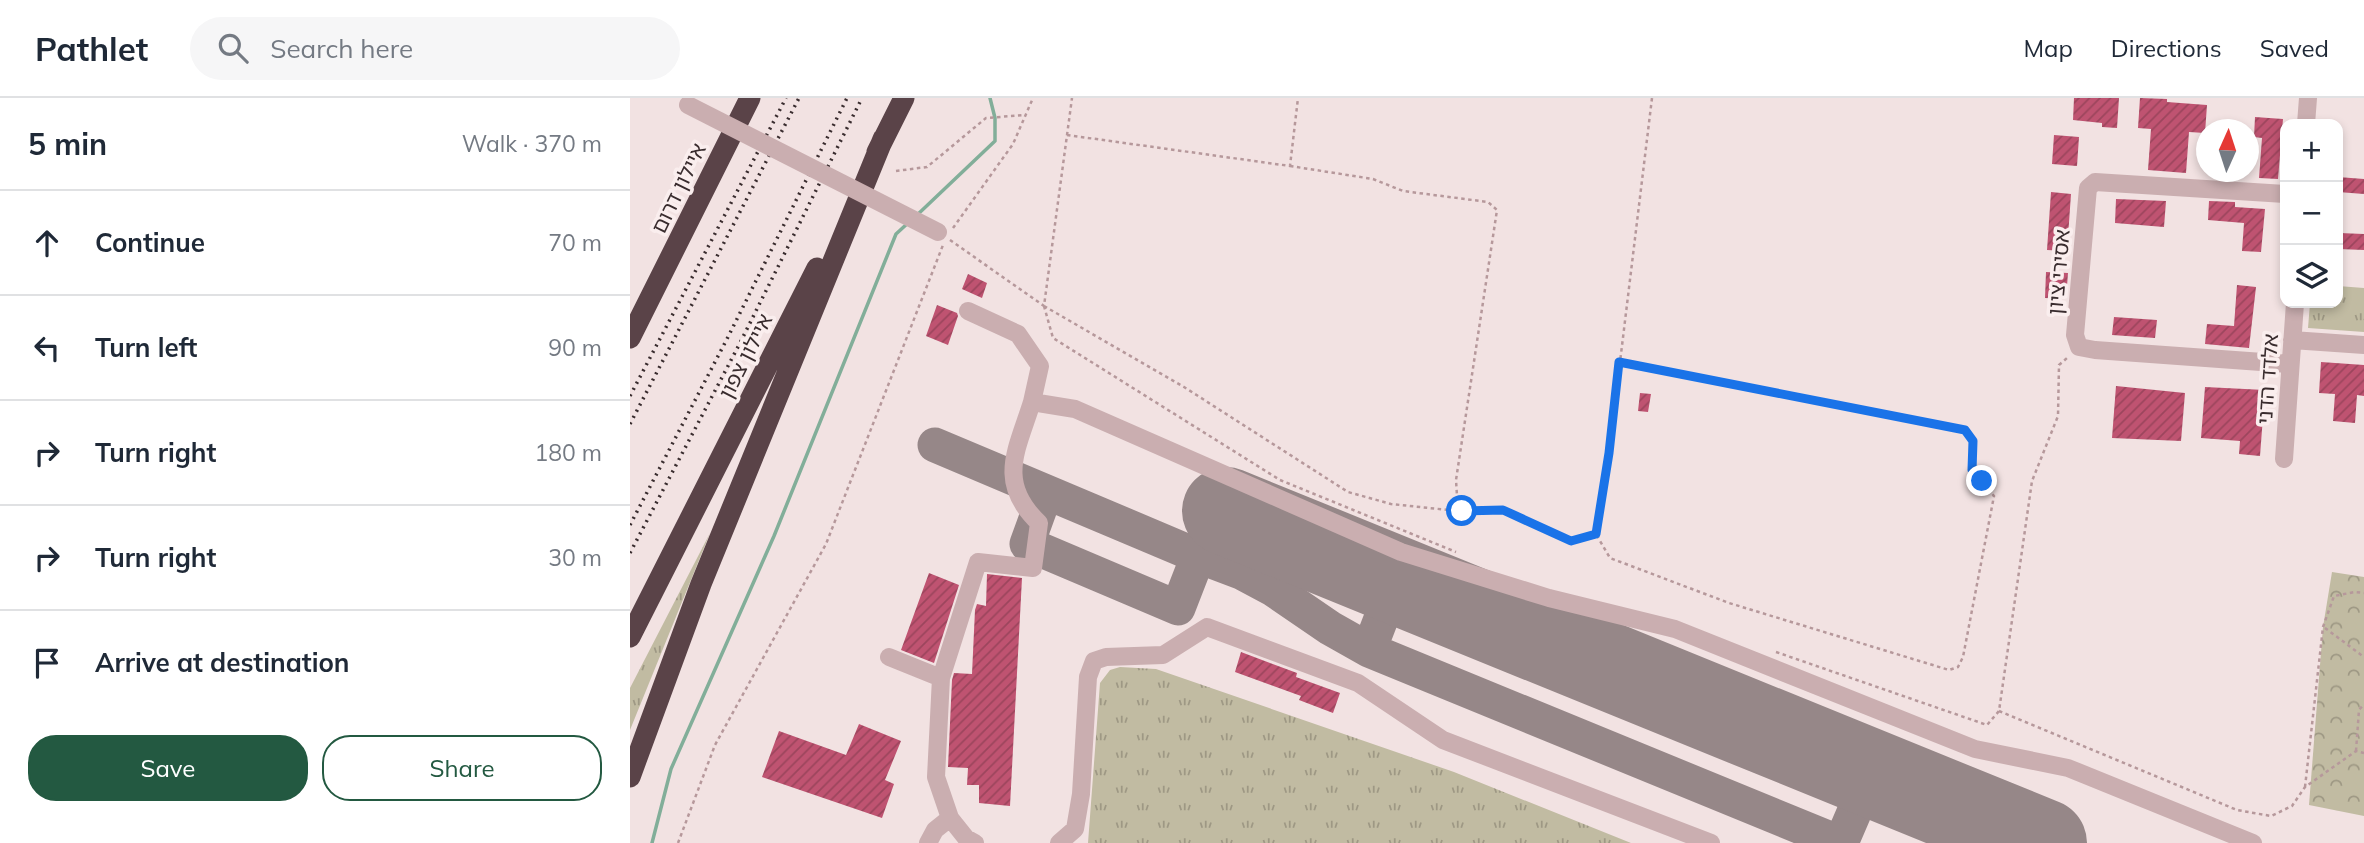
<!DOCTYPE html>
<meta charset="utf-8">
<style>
body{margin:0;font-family:Mulish,"Noto Sans Hebrew",sans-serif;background:#f6f6f7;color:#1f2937}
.controls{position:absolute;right:21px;top:21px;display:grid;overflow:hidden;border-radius:14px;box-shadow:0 4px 10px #0003}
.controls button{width:63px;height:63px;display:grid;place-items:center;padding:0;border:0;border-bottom:2px solid #e0e1e3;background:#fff;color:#1f2937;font:35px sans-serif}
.compass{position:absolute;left:1566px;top:21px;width:63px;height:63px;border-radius:50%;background:#fff;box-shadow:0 4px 10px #0003;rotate:3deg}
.stop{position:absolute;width:21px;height:21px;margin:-16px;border:5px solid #1a73e8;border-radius:50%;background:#fff}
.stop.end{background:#1a73e8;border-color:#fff;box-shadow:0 2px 7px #0008}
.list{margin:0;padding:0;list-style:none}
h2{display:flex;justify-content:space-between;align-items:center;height:91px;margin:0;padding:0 28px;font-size:30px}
h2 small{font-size:23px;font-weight:400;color:#747a83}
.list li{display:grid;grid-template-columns:46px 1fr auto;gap:21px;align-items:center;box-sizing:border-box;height:105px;padding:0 28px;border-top:2px solid #e0e1e3}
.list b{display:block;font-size:26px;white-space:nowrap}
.list em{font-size:23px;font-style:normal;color:#747a83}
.actions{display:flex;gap:14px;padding:21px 28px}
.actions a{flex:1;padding:16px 0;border:2px solid #235941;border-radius:28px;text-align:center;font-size:24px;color:#235941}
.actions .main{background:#235941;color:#fff}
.icon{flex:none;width:38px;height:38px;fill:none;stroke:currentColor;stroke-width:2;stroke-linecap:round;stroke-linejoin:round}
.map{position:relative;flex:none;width:1734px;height:745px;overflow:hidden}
header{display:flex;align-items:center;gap:42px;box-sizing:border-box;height:98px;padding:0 35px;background:#fff;border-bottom:2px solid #e0e1e3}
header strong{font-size:33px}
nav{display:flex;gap:38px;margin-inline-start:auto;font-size:24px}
.search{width:490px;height:63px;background:#f6f6f7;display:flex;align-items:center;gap:18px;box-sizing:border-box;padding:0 24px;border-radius:38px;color:#747a83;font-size:26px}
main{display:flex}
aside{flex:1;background:#fff}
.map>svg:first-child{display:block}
</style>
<header>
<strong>Pathlet</strong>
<div class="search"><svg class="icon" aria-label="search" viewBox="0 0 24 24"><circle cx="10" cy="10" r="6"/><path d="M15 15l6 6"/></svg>Search here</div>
<nav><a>Map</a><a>Directions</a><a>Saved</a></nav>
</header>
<main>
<aside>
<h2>5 min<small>Walk · 370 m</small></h2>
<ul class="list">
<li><svg class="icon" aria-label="ahead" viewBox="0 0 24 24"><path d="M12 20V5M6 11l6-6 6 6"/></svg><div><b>Continue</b></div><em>70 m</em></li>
<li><svg class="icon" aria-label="left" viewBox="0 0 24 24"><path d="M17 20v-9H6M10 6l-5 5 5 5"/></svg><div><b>Turn left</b></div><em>90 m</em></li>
<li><svg class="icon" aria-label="right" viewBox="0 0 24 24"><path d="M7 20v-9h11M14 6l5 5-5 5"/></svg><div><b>Turn right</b></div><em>180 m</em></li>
<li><svg class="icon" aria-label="right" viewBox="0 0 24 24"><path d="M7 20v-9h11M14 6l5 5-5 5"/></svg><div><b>Turn right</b></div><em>30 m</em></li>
<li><svg class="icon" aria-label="arrive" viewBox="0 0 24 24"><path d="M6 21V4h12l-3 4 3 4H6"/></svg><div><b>Arrive at destination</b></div></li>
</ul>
<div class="actions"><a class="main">Save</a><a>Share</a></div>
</aside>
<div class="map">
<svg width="1734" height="745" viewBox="0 0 1734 745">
<defs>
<pattern id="grass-tufts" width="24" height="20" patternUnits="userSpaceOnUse" patternTransform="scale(1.75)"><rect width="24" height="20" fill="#c1bba2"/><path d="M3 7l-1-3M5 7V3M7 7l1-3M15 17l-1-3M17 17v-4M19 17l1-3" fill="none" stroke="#9e9884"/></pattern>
<pattern id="forest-crowns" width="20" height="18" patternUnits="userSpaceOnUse" patternTransform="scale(1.75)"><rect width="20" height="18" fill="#c1bba2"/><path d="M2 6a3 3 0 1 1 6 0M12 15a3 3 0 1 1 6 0" fill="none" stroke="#9e9884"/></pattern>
<pattern id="building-hatch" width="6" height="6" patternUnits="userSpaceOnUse" patternTransform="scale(1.75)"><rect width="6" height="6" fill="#bf5371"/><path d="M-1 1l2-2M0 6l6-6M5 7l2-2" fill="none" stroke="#9c455d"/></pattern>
</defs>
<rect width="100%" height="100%" fill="#f2e2e2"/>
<path fill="url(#grass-tufts)" d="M 1708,188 L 1734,190 L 1734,234 L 1678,230 L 1680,205 L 1708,205 Z
M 80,435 L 0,632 L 0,590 Z
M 490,569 L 526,571 L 824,674 L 1001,745 L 458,745 L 470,585 L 480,572 Z"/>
<path fill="url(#forest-crowns)" d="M 1702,474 L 1734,479 L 1734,718 L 1679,707 L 1693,529 Z"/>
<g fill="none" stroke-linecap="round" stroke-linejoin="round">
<path stroke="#82ae99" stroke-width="3.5" d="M 286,118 L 365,43 L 365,20 L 360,0
M 22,745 L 41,671 L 144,438 L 266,136 L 278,125"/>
<path stroke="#968788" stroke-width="35" d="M 305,347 L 568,458 L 613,475 L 643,491 L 700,530 L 739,552 L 1210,745
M 414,399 L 397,446 L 548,510 L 574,443 L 596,413
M 739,552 L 766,482
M 1211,745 L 1241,675"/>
<path stroke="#968788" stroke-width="88" d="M 596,413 L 1413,745"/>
</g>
<path fill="url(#building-hatch)" d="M 1444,0 L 1489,0 L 1487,30 L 1472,29 L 1472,25 L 1443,22 Z
M 1510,0 L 1537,1 L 1537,4 L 1577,7 L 1575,35 L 1559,34 L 1556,75 L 1518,72 L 1521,31 L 1508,30 Z
M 1625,19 L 1653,21 L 1648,81 L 1629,80 L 1632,40 L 1624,39 Z
M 1424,37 L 1449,39 L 1447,68 L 1422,66 Z
M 1708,79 L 1734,81 L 1734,96 L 1708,94 Z
M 1421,94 L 1441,96 L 1437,153 L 1417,152 Z
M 1486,101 L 1536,103 L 1534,129 L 1485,125 Z
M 1579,103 L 1605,104 L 1605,109 L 1635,111 L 1631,154 L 1612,153 L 1614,125 L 1578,122 Z
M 1709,135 L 1734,136 L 1734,152 L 1708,151 Z
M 1416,174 L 1438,175 L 1436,201 L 1415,200 Z
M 338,176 L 357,185 L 352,200 L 332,191 Z
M 1607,187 L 1626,189 L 1619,250 L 1575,246 L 1577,226 L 1604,228 Z
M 307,207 L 327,215 L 328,218 L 318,247 L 296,238 Z
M 1484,219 L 1527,222 L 1525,240 L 1482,237 Z
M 1691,264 L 1734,267 L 1734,298 L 1727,297 L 1725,325 L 1703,323 L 1705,296 L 1689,295 Z
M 1486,288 L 1555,295 L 1551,343 L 1482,340 Z
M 1575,289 L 1635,292 L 1630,358 L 1609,356 L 1610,343 L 1571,340 Z
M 1010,295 L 1021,296 L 1018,314 L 1008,313 Z
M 299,475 L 329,487 L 304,565 L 271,552 Z
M 357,476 L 392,480 L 380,708 L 349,705 L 349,687 L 337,687 L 338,670 L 318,669 L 322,582 L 324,575 L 342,576 L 345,512 L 347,506 L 356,508 Z
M 611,554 L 667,575 L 666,579 L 710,595 L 703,615 L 669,602 L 671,598 L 605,574 Z
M 229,626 L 271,643 L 255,682 L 264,686 L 252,720 L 132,679 L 149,633 L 216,657 Z"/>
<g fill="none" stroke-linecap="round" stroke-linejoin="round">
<path stroke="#b6989b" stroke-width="2.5" stroke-dasharray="3.5 3.5" stroke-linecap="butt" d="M 437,37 L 660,68 L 668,0
M 660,68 L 743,81 L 773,93 L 858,104 L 867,112 L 826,382 L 828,413
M 266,73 L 297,69 L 356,20 L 395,17
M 323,130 L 383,46 L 403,0
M 320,142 L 414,208 L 442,0
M 414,208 L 423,240 L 650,382 L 826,454
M 414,208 L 554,289 L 718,394 L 761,406 L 828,413 L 873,412 L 941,443 L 965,436
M 989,264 L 1335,332 L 1343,343 L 1342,372 L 1364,398 L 1333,559 L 1328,569 L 1319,572 L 1099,505 L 980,460 L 966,436 L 979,355 L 1022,0
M 1695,530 L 1734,559
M 1146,554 L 1357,627 L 1369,613 L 1402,383 L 1428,318 L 1429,267 L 1437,260
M 1369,613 L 1607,712 L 1641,718 L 1662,708 L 1675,689 L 1726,653 L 1734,655
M 1726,653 L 1729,612 L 1734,606
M 1675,689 L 1693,529 L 1704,498 L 1725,494 L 1734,495
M 48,745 L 85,647 L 196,446 L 313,147"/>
<path stroke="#caaeb0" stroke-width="18" d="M 1676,26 L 1678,0
M 1655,96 L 1465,84 L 1458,90 L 1445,237 L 1449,249 L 1465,252 L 1660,266
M 338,213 L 388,236 L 410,268 L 402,304
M 1662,242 L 1734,247
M 1654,361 L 1665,205
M 259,559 L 311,580 L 306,679 L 320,720 L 336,740 L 345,745
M 311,580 L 348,464 L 403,470 L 409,425 C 366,384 387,352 402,304 L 445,311 L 771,454 L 919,500 L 1045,531 L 1345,651 L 1438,670 L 1623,745
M 298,745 L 305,732 L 320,720
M 429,745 L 445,731 L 451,696 L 458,579 L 464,563 L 476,559 L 533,557 L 577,529 L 728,585 L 813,642 L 1081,745"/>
<path stroke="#5a4348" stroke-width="21" d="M 247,54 L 274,0
M 0,240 L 120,0
M 0,539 L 187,170
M 0,679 L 71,486 L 253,41"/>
<path stroke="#392c2e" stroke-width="3.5" stroke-dasharray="2 5" stroke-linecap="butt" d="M 0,298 L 156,0
M 0,326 L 169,0
M 0,427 L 98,239 L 217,0
M 0,455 L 110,245 L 232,0"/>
<path stroke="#caaeb0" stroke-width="18" d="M 58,7 L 308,134"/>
</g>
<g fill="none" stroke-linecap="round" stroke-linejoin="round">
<path stroke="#1a73e8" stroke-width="9" d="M 832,413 L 873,412 L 941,443 L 966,436 L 979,355 L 989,264 L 1335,332 L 1343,343 L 1342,372 L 1352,383"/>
</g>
<g text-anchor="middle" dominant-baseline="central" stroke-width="7" stroke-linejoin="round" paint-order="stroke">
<g font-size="21" fill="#392c2e" stroke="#faeeee">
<text transform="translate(48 90) rotate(-64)">איילון דרום</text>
<text transform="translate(1428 174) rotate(-85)">אסירי ציון</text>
<text transform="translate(115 258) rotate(-63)">איילון צפון</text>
<text transform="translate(1637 281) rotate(-86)">אלדד הדני</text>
</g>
</g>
</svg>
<div class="controls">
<button>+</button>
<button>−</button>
<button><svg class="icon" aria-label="layers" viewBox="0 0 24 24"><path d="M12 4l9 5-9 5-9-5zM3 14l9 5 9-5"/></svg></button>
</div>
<svg class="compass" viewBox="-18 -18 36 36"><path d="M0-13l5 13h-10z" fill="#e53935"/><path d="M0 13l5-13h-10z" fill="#747a83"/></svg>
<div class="stop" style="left:832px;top:413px"></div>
<div class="stop end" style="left:1352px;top:383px"></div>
</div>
</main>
